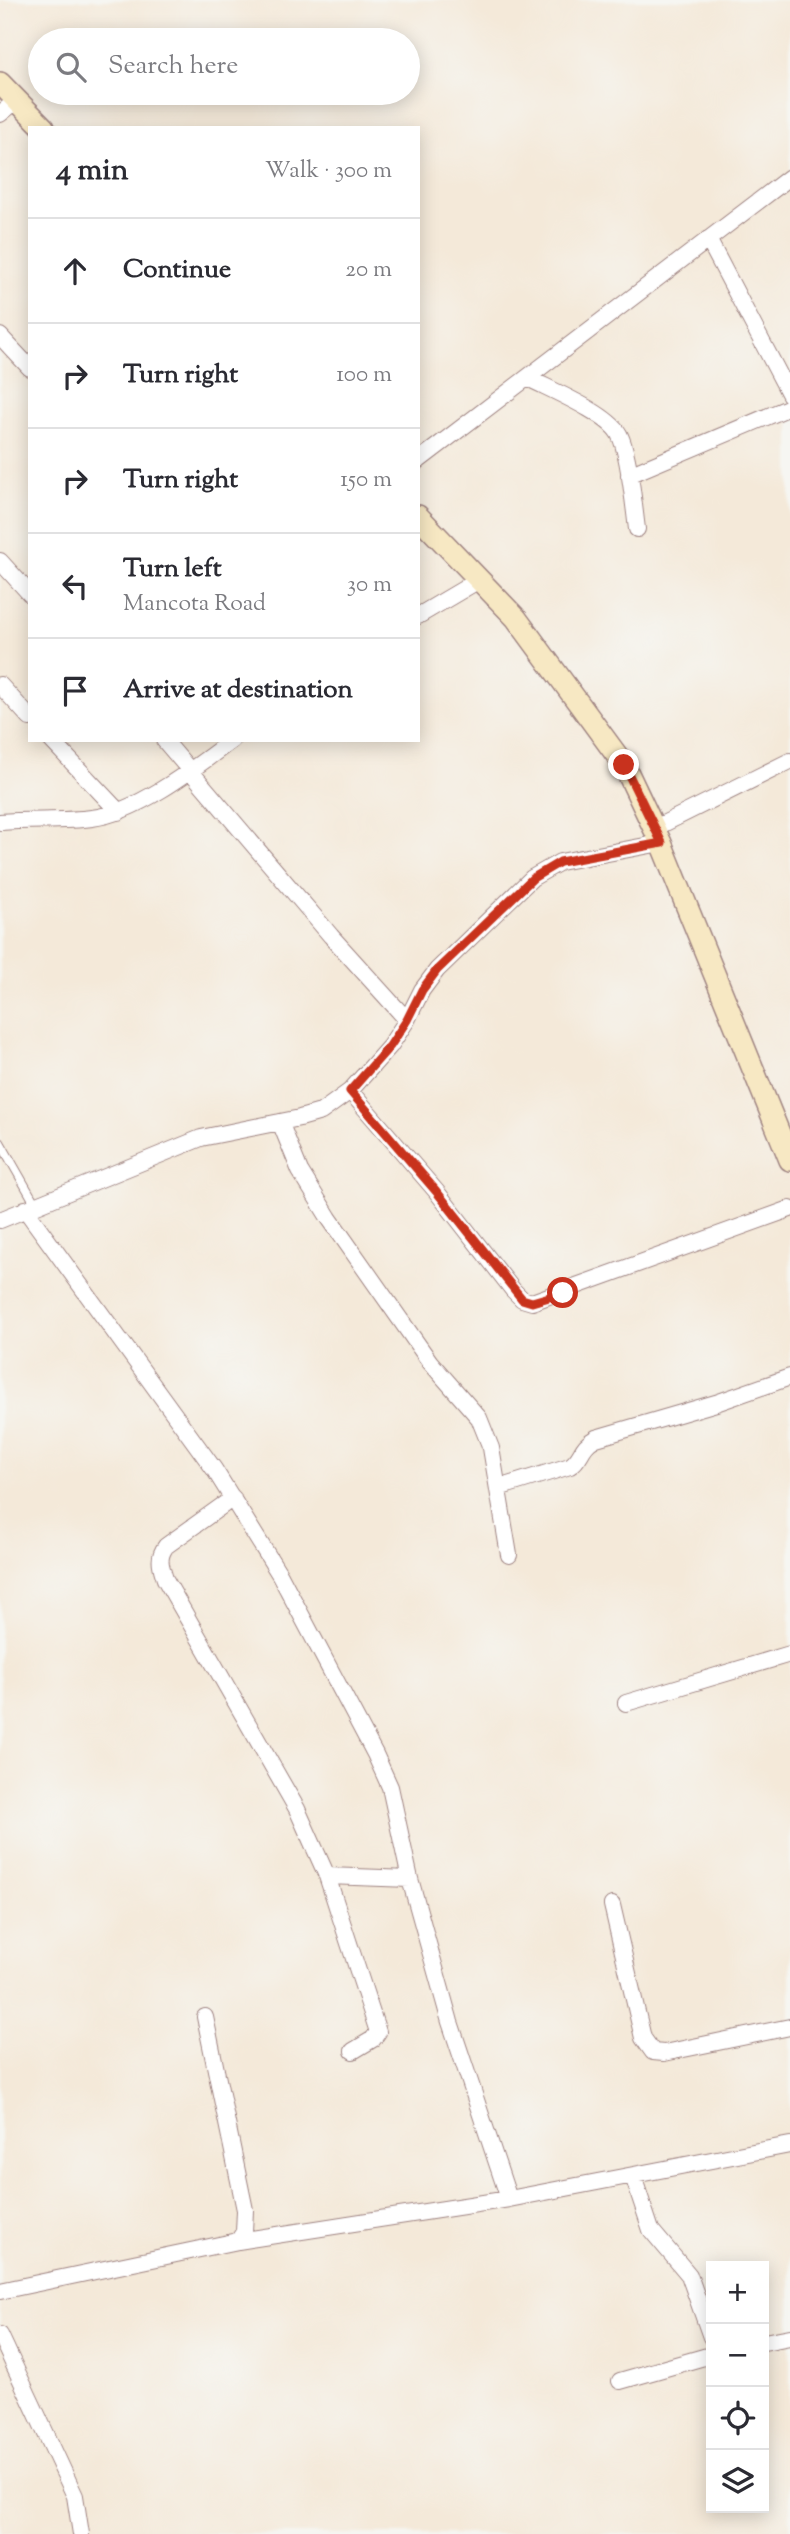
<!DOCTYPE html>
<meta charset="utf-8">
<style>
body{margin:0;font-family:"Sorts Mill Goudy",serif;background:#f2f2f3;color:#2b2b33}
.controls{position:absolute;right:21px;bottom:21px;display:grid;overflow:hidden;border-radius:0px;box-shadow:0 4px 18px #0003}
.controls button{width:63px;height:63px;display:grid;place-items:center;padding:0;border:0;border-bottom:2px solid #e1e1e2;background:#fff;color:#2b2b33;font:35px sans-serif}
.stop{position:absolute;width:21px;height:21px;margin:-16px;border:5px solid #c8321e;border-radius:50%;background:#fff}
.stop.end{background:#c8321e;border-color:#fff;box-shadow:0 2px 7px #0008}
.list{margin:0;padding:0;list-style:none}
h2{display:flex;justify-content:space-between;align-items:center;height:91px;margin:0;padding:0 28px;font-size:30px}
h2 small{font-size:23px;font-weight:400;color:#7c7c81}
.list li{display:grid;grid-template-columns:46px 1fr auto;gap:21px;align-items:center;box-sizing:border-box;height:105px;padding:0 28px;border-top:2px solid #e1e1e2}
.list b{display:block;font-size:26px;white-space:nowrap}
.list p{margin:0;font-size:23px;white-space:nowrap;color:#7c7c81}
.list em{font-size:23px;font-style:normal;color:#7c7c81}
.icon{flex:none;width:38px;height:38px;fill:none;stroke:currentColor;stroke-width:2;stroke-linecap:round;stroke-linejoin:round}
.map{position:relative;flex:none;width:790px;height:2534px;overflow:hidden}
.search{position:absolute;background:#fff;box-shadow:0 4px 18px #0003;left:28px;top:28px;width:392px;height:77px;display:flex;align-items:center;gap:18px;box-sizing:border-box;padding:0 24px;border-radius:38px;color:#7c7c81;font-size:26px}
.panel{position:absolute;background:#fff;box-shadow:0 4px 18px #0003;left:28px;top:126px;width:392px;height:616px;border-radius:0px}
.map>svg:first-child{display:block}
</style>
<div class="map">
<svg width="790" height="2534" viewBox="0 0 790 2534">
<rect width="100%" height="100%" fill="#f6f6f2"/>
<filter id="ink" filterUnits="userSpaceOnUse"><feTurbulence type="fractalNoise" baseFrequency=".0143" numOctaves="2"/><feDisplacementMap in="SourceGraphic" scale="14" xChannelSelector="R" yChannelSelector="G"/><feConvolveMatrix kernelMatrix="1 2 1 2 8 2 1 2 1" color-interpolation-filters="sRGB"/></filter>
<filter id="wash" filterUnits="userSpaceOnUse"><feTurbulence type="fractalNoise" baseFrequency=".00686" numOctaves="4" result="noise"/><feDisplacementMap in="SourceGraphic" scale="28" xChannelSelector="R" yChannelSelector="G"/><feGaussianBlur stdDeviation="1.57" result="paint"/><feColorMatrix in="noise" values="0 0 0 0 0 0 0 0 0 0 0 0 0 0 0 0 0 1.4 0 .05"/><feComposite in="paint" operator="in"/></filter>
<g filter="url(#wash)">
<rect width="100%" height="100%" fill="#f4e9d9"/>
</g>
<g filter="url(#ink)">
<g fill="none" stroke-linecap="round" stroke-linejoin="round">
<g stroke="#9f8482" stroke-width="10">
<path id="lane" d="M 0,1142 L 36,1205"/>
</g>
<g stroke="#9f8482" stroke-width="18">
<path id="street" d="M 0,114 L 17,100
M 708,239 L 790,395
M 0,336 L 30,368
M 528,378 C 551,390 607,413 619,434 C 629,452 634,507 637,529
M 418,461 L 790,177
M 629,475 L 790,407
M 0,561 L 30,594
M 418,616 L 479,580
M 0,685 L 30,718
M 51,740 L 119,812
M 164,740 L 331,936 L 407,1020
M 0,822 C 30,819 62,822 92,818 C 137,813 196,767 232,740
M 655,828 L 790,761
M 350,1091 L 436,1191 L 513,1290 L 522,1299 L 532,1302 L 790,1209
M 280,1122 L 300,1171 L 329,1218 L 430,1362 L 479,1418 L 491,1448 L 509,1555
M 25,1209 L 214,1469 L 280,1575 L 375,1754 L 390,1787 L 410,1879
M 0,1220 L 201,1138 L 300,1118 L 321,1112 L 350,1091 L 390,1046 L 407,1020 L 422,990 L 437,970 L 532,878 L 560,862 L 661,843
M 498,1488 L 570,1466 C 583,1458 579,1447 596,1438 L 716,1403 L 790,1377
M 233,1498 L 166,1546 C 157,1558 161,1566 165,1579 L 297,1809 L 327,1876 L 410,1879 L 450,2022 L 509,2199
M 626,1703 L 790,1654
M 327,1876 L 378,2032 L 373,2039 L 353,2051
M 612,1905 L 643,2038 L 653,2052 L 664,2053 L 790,2027
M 633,2176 L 651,2230 L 689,2275 L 711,2337
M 238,2241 L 509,2199 L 790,2145
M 0,2291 L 238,2241 L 244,2232 L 245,2210 L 205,2017
M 0,2335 L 75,2496 L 81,2534
M 764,2342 L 790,2337
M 620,2381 L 711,2355"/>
</g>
<g stroke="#9f8482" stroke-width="24">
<path id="secondary" d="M 0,83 L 44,128
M 418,516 L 516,618 L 624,765 L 661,843 L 790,1160"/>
</g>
<use href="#lane" stroke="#fff" stroke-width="8"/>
<use href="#street" stroke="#fff" stroke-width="16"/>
<use href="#secondary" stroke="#f7e8c3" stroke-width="21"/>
</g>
</g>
<g fill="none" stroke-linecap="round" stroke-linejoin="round" filter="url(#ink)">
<path stroke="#c8321e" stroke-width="9" d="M 563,1293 L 532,1302 L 522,1299 L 436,1191 L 350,1091 L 390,1046 L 407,1020 L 422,990 L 437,970 L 533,878 L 560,862 L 662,843 L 624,765"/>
</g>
</svg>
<div class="controls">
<button>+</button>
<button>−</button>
<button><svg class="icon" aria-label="locate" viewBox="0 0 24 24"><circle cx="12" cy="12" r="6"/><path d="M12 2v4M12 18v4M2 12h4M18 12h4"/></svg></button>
<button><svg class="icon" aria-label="layers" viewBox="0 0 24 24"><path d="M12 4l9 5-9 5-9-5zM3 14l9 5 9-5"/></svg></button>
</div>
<div class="stop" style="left:563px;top:1293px"></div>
<div class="stop end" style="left:624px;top:765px"></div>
<div class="search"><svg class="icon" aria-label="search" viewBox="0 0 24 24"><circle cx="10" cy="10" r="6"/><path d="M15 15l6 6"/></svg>Search here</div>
<section class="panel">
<h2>4 min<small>Walk · 300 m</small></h2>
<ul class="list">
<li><svg class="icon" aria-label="ahead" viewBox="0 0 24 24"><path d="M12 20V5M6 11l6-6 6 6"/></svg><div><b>Continue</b></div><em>20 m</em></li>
<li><svg class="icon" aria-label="right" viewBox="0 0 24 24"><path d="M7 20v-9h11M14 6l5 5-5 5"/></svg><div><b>Turn right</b></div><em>100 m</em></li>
<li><svg class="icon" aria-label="right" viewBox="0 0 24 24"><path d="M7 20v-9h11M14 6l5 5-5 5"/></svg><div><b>Turn right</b></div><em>150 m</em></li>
<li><svg class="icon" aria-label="left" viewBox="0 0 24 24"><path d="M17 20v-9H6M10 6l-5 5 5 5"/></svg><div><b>Turn left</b><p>Mancota Road</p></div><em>30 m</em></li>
<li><svg class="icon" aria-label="arrive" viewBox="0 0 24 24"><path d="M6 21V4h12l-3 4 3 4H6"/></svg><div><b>Arrive at destination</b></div></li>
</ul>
</section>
</div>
